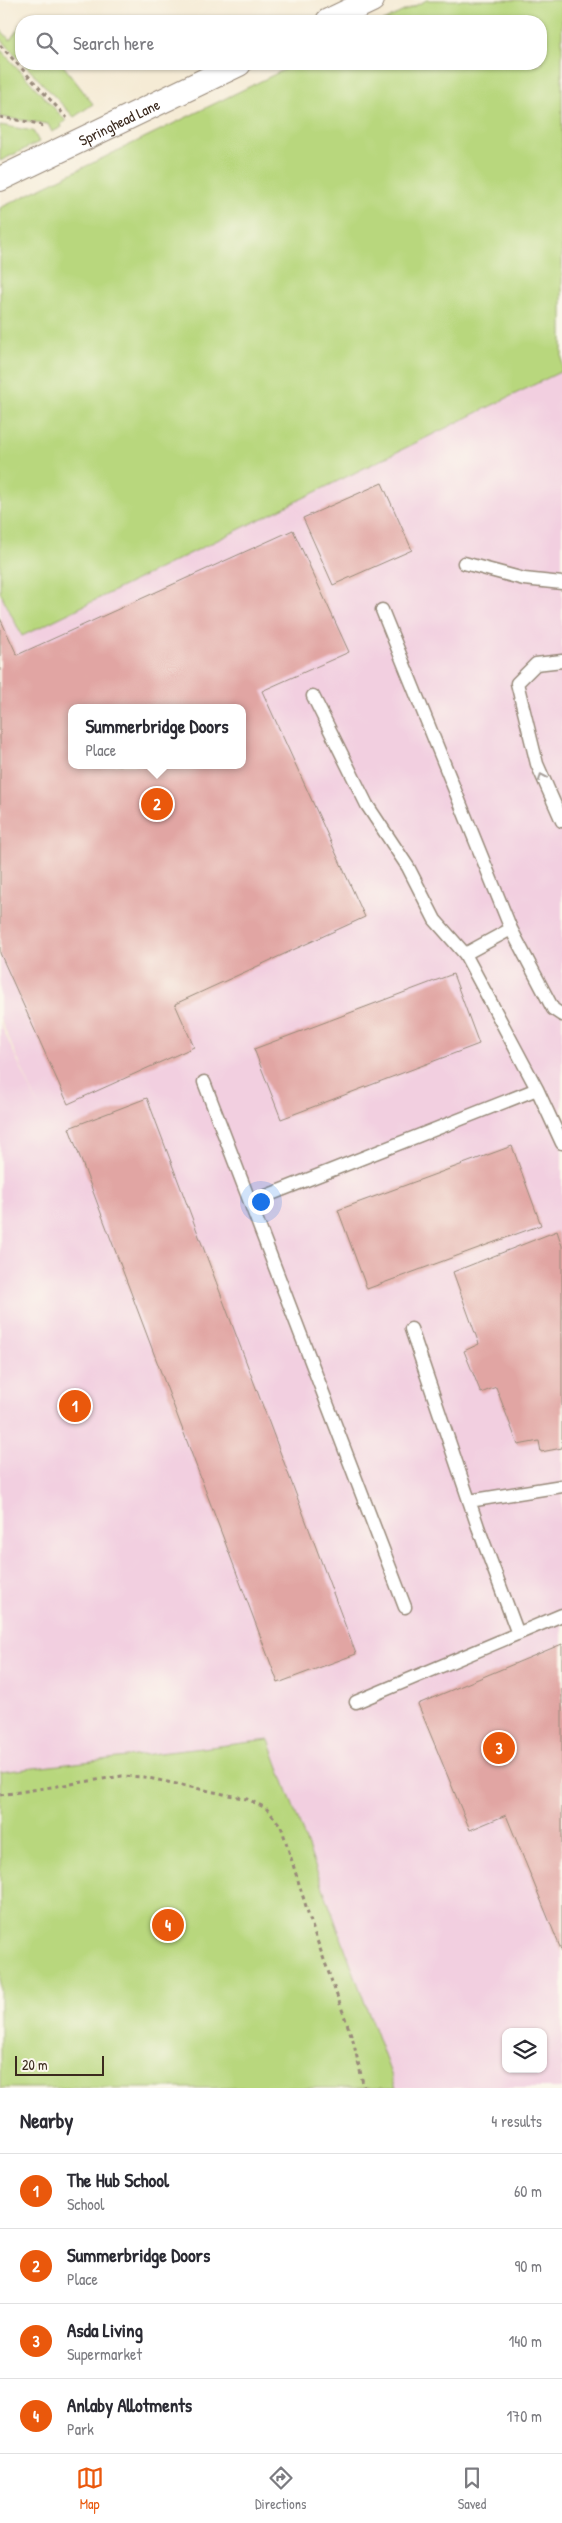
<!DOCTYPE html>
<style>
body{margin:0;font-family:"Patrick Hand",sans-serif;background:#f7f7f7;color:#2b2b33}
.controls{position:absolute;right:15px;bottom:15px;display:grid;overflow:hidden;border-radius:10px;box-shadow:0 1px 4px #0004}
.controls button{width:45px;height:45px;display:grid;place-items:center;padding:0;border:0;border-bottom:1px solid #e1e1e2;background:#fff;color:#2b2b33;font:25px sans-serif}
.scale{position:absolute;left:15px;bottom:12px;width:89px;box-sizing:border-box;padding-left:5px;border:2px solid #3b2a1e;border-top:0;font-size:14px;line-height:18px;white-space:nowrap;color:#3b2a1e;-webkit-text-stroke:4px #fbf7ec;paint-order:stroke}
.you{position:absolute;left:260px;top:1201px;width:18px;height:18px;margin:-12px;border:4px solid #fff;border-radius:50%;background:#1a73e8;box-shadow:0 0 0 8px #1a73e833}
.badge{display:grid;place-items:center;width:32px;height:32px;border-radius:50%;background:#ea580c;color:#fff;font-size:16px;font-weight:700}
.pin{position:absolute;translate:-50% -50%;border:2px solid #fff;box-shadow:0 1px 5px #0006}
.popup{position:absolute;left:68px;top:704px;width:178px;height:65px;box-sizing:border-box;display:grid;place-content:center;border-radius:10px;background:#fff;filter:drop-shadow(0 1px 4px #0005);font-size:16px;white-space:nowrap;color:#7c7c81}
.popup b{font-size:19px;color:#2b2b33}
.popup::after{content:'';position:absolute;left:50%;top:100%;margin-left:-10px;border:10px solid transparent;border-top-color:#fff}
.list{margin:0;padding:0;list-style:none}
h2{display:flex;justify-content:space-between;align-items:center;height:65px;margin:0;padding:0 20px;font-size:21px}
h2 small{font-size:16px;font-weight:400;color:#7c7c81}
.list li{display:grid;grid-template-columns:32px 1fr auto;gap:15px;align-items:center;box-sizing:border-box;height:75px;padding:0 20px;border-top:1px solid #e1e1e2}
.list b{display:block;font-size:19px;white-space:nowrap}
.list p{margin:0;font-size:16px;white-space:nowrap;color:#7c7c81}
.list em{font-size:16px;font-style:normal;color:#7c7c81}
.icon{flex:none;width:28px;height:28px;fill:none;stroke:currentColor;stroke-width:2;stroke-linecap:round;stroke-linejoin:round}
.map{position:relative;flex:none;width:562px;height:2088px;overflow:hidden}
.search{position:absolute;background:#fff;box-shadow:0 1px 4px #0004;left:15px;right:15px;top:15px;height:55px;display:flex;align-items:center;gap:12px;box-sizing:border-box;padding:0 18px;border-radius:20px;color:#7c7c81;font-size:19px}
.sheet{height:365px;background:#fff}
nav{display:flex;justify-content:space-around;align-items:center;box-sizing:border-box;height:70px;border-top:1px solid #e1e1e2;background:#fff;font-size:14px;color:#7c7c81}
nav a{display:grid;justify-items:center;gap:2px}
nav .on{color:#ea580c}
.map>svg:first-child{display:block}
</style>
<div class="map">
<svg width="562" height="2088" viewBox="0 0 562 2088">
<rect width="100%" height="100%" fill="#fbf7ec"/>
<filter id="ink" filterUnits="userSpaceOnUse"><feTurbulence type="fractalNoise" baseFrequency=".02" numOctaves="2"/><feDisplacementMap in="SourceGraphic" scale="10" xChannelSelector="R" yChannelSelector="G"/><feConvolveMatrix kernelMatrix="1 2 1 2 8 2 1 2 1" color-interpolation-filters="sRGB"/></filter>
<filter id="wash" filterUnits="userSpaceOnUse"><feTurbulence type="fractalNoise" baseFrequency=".0096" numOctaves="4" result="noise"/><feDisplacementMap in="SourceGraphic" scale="20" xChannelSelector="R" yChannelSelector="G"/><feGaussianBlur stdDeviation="1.12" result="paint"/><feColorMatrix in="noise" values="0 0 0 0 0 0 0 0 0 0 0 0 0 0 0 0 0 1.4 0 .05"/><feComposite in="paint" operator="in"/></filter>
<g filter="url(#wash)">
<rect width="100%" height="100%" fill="#f5ebd5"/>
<path fill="#f2cfe0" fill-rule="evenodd" d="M 562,371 L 562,2088 L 396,2088 L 269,1740 L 0,1772 L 0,1023 L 41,1112 L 0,1018 L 0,597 L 2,596 L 22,636 ZM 72,708 L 242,708 L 242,765 L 72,765 ZM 506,2032 L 543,2032 L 543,2069 L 506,2069 Z"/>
<path fill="#b8d77d" stroke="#7a804e" d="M 427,0 L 562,0 L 562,371 L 22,636 L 0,592 L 0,208 L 296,64 L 541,64 L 541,21 L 383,21 Z
M 21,24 L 21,61 L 0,38 L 0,29 L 10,40 Z
M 0,49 L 66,121 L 61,124 L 62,127 L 52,132 L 48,124 L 0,117 Z
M 24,64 L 62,64 L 93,104 L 74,117 Z
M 0,125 L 33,131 L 39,142 L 0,161 Z
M 269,1740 L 396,2088 L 0,2088 L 0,1772 Z"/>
<g id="blocks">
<path fill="#e1a5a3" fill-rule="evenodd" d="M 382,483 L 412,550 L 333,585 L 303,518 Z
M 293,530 L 349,652 L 262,691 L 365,917 L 175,1004 L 194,1047 L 68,1104 L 0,953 L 0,618 L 17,655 ZM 72,708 L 242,708 L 242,765 L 72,765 Z
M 453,974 L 479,1044 L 281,1119 L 254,1049 Z
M 147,1098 L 356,1654 L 278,1683 L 69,1128 Z
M 512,1146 L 541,1225 L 367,1289 L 338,1210 Z
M 557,1231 L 562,1246 L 562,1448 L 541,1452 L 539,1441 L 518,1445 L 496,1387 L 481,1393 L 464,1351 L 479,1344 L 453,1272 Z
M 562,1644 L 562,1952 L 506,1815 L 470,1830 L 418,1704 Z"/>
</g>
</g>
<g filter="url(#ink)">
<use href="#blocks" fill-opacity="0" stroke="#988a7a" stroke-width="1"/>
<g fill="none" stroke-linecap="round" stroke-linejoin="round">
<g stroke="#988a7a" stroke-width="15">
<path id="lane" d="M 464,563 L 524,579 L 562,583
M 382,610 L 511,929 L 553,1009 L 562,1015
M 562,661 L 536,664 L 517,683 L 537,764 L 562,821
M 313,696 L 367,805 L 408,867 L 435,920 L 465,954 L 537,1089 L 562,1143
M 465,954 L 511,929
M 204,1082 L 405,1607
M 251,1202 L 537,1089
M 411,1329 L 478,1527 L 518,1634
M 469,1501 L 562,1486
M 356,1702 L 562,1615"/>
</g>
<g stroke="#988a7a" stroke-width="26">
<g id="street">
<path d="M 328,21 L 372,0"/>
<path id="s1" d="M 0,179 L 239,64"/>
</g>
</g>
<path stroke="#988a7a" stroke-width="3" stroke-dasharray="4 4" stroke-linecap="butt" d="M 0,45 L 67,118
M 0,117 L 40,124 L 44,129
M 0,1795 L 122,1776 L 144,1777 L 247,1799 L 266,1808 L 281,1826 L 314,1932 L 353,2040 L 364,2088"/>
<use href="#lane" stroke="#fff" stroke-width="12"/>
<use href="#street" stroke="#fff" stroke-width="24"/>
</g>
<defs><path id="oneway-chevron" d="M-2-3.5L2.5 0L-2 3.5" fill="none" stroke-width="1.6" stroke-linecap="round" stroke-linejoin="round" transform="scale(1.25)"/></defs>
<use stroke="#a79f9a" href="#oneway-chevron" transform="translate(542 777) rotate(-114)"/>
</g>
<g text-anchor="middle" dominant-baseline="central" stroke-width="4.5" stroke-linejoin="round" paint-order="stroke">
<g font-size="15" fill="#3b2a1e" stroke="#fbf7ec">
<text stroke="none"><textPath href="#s1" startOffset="132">Springhead Lane</textPath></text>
</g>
</g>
</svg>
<div class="controls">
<button><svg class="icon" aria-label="layers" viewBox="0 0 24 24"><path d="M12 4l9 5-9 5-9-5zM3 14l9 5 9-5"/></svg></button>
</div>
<div class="scale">20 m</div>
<div class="you"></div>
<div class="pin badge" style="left:75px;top:1406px">1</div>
<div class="pin badge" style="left:157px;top:804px">2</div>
<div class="popup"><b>Summerbridge Doors</b>Place</div>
<div class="pin badge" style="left:499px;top:1748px">3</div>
<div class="pin badge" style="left:168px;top:1925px">4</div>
<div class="search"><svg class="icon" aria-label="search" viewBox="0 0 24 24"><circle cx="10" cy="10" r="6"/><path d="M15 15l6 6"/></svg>Search here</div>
</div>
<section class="sheet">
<h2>Nearby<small>4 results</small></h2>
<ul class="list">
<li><span class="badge">1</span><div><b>The Hub School</b><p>School</p></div><em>60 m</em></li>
<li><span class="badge">2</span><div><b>Summerbridge Doors</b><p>Place</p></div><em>90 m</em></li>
<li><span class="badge">3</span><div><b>Asda Living</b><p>Supermarket</p></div><em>140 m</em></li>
<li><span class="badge">4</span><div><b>Anlaby Allotments</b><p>Park</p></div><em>170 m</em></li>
</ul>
</section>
<nav>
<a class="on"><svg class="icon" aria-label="map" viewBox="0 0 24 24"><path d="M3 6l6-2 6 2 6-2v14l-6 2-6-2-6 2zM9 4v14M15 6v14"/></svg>Map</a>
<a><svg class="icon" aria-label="directions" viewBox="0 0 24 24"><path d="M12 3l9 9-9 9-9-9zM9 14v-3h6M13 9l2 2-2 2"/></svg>Directions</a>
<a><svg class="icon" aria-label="saved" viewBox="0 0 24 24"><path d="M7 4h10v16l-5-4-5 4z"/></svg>Saved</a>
</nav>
